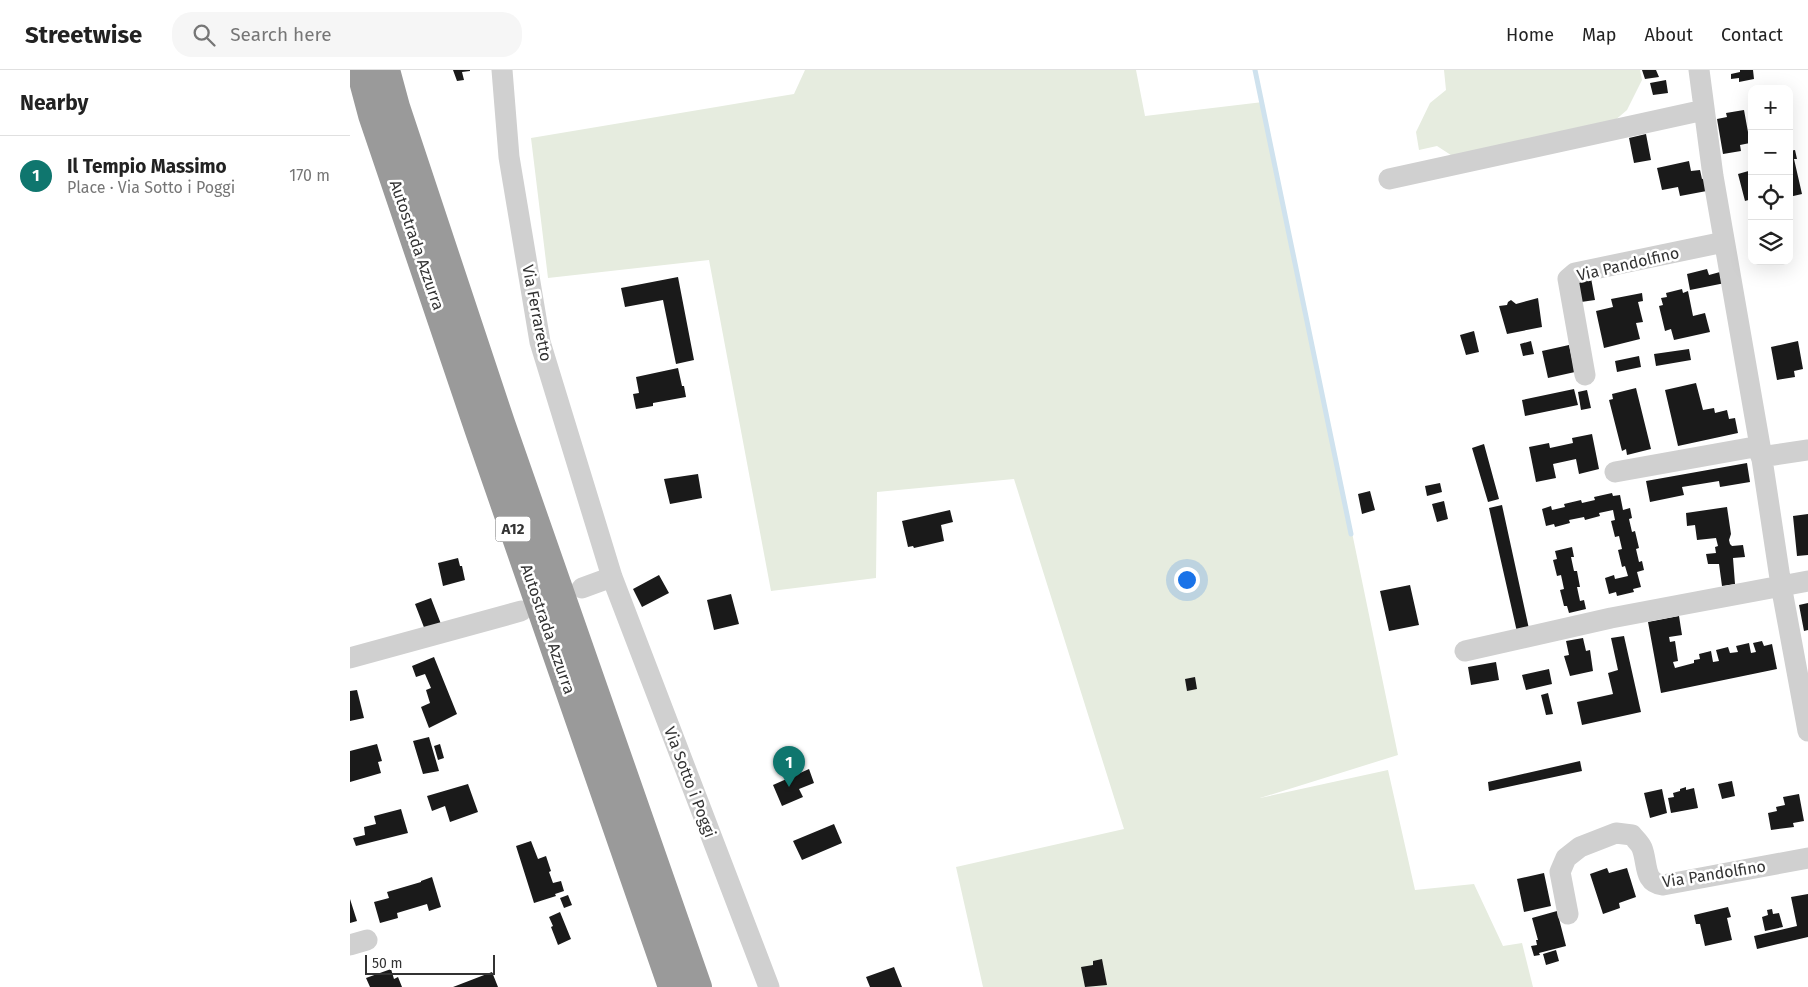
<!DOCTYPE html>
<meta charset="utf-8">
<style>
body{margin:0;font-family:"Fira Sans",sans-serif;background:#f6f6f6;color:#222}
.controls{position:absolute;right:15px;top:15px;display:grid;overflow:hidden;border-radius:10px;box-shadow:0 5px 20px #0002}
.controls button{width:45px;height:45px;display:grid;place-items:center;padding:0;border:0;border-bottom:1px solid #e0e0e0;background:#fff;color:#222;font:25px sans-serif}
.scale{position:absolute;left:15px;bottom:12px;width:130px;box-sizing:border-box;padding-left:5px;border:2px solid #333;border-top:0;font-size:14px;line-height:18px;white-space:nowrap;color:#333;-webkit-text-stroke:4px #fff;paint-order:stroke}
.you{position:absolute;left:836px;top:509px;width:18px;height:18px;margin:-12px;border:4px solid #fff;border-radius:50%;background:#1a73e8;box-shadow:0 0 0 8px #1a73e833}
.badge{display:grid;place-items:center;width:32px;height:32px;border-radius:50%;background:#0f766e;color:#fff;font-size:16px;font-weight:700}
.pin{position:absolute;translate:-50% -41px;filter:drop-shadow(0 1px 2px #0008)}
.pin::after{content:'';position:absolute;top:26px;width:18px;height:15px;background:inherit;clip-path:polygon(0 0,100% 0,50% 100%)}
.list{margin:0;padding:0;list-style:none}
h2{display:flex;justify-content:space-between;align-items:center;height:65px;margin:0;padding:0 20px;font-size:21px}
h2 small{font-size:16px;font-weight:400;color:#767676}
.list li{display:grid;grid-template-columns:32px 1fr auto;gap:15px;align-items:center;box-sizing:border-box;height:80px;padding:0 20px;border-top:1px solid #e0e0e0}
.list b{display:block;font-size:19px;white-space:nowrap}
.list p{margin:0;font-size:16px;white-space:nowrap;color:#767676}
.list em{font-size:16px;font-style:normal;color:#767676}
.icon{flex:none;width:28px;height:28px;fill:none;stroke:currentColor;stroke-width:2;stroke-linecap:round;stroke-linejoin:round}
.map{position:relative;flex:none;width:1458px;height:917px;overflow:hidden}
header{display:flex;align-items:center;gap:30px;box-sizing:border-box;height:70px;padding:0 25px;background:#fff;border-bottom:1px solid #e0e0e0}
header strong{font-size:24px}
nav{display:flex;gap:28px;margin-inline-start:auto;font-size:18px}
.search{width:350px;height:45px;background:#f6f6f6;display:flex;align-items:center;gap:12px;box-sizing:border-box;padding:0 18px;border-radius:20px;color:#767676;font-size:19px}
main{display:flex}
aside{flex:1;background:#fff}
.map>svg:first-child{display:block}
</style>
<header>
<strong>Streetwise</strong>
<div class="search"><svg class="icon" aria-label="search" viewBox="0 0 24 24"><circle cx="10" cy="10" r="6"/><path d="M15 15l6 6"/></svg>Search here</div>
<nav><a>Home</a><a>Map</a><a>About</a><a>Contact</a></nav>
</header>
<main>
<aside>
<h2>Nearby<small></small></h2>
<ul class="list">
<li><span class="badge">1</span><div><b>Il Tempio Massimo</b><p>Place · Via Sotto i Poggi</p></div><em>170 m</em></li>
</ul>
</aside>
<div class="map">
<svg width="1458" height="917" viewBox="0 0 1458 917">
<rect width="100%" height="100%" fill="#fff"/>
<path fill="#e6ecdf" d="M 455,0 L 786,0 L 795,46 L 913,32 L 1048,685 L 910,728 L 1038,700 L 1065,820 L 1124,814 L 1153,876 L 1172,873 L 1183,917 L 633,917 L 606,797 L 774,759 L 664,409 L 527,422 L 526,508 L 421,521 L 359,190 L 198,208 L 181,68 L 444,24 Z
M 1094,0 L 1290,0 L 1292,10 L 1277,40 L 1263,52 L 1107,89 L 1087,76 L 1069,80 L 1066,62 L 1080,33 L 1096,20 Z"/>
<g fill="none" stroke-linecap="round" stroke-linejoin="round">
<path stroke="#cfe2ee" stroke-width="5" d="M 905,0 L 1001,464"/>
</g>
<path fill="#1a1a1a" d="M 103,0 L 120,0 L 120,1 L 112,2 L 114,10 L 107,11 Z
M 1292,0 L 1306,0 L 1309,7 L 1295,9 Z
M 1390,0 L 1403,0 L 1404,9 L 1389,12 L 1389,8 L 1381,9 L 1381,4 L 1390,2 Z
M 1316,10 L 1318,23 L 1303,25 L 1300,13 Z
M 1394,40 L 1400,73 L 1390,75 L 1391,81 L 1373,84 L 1367,49 L 1377,47 L 1376,43 Z
M 1296,64 L 1301,90 L 1284,93 L 1279,68 Z
M 1445,80 L 1447,89 L 1444,89 L 1452,124 L 1439,127 L 1439,81 Z
M 1339,91 L 1341,101 L 1350,100 L 1352,109 L 1360,107 L 1362,120 L 1330,126 L 1328,117 L 1312,120 L 1307,98 Z
M 1402,100 L 1402,129 L 1395,131 L 1388,104 Z
M 1357,199 L 1359,205 L 1370,202 L 1380,212 L 1340,220 L 1337,204 Z
M 328,207 L 344,290 L 326,294 L 313,230 L 275,237 L 271,218 Z
M 1241,208 L 1245,230 L 1231,232 L 1228,210 Z
M 1332,219 L 1333,223 L 1338,221 L 1343,246 L 1355,243 L 1360,262 L 1324,270 L 1321,259 L 1315,261 L 1309,236 L 1313,235 L 1311,228 L 1317,227 L 1316,223 Z
M 1292,223 L 1293,231 L 1288,232 L 1293,252 L 1286,253 L 1290,269 L 1254,278 L 1246,241 L 1263,237 L 1261,229 Z
M 1188,228 L 1192,257 L 1157,264 L 1149,236 L 1157,235 L 1158,232 L 1161,230 L 1166,234 Z
M 1124,261 L 1129,282 L 1116,285 L 1110,265 Z
M 1181,271 L 1184,284 L 1173,286 L 1170,274 Z
M 1448,271 L 1453,299 L 1444,301 L 1445,307 L 1427,310 L 1421,277 Z
M 1219,275 L 1225,302 L 1198,308 L 1192,281 Z
M 1339,279 L 1341,290 L 1306,296 L 1304,284 Z
M 1289,286 L 1291,297 L 1267,302 L 1265,291 Z
M 328,298 L 332,316 L 334,316 L 336,327 L 303,333 L 303,336 L 286,339 L 283,324 L 289,323 L 286,307 Z
M 1346,313 L 1353,340 L 1364,338 L 1365,343 L 1377,340 L 1379,349 L 1385,348 L 1388,363 L 1328,376 L 1315,320 Z
M 1286,318 L 1301,379 L 1277,385 L 1276,379 L 1272,381 L 1259,330 L 1263,329 L 1262,324 Z
M 1224,319 L 1228,335 L 1175,346 L 1172,330 Z
M 1237,320 L 1241,338 L 1231,340 L 1228,322 Z
M 1242,364 L 1249,399 L 1229,404 L 1226,389 L 1203,394 L 1206,408 L 1186,412 L 1179,377 L 1199,373 L 1200,378 L 1223,373 L 1222,368 Z
M 1134,374 L 1149,429 L 1138,432 L 1122,378 Z
M 1397,393 L 1400,412 L 1370,417 L 1369,411 L 1332,417 L 1334,425 L 1300,432 L 1296,411 Z
M 348,404 L 352,428 L 320,434 L 314,409 Z
M 1090,413 L 1092,422 L 1077,426 L 1075,416 Z
M 1020,421 L 1025,440 L 1012,444 L 1008,424 Z
M 1262,423 L 1263,426 L 1270,425 L 1273,440 L 1280,438 L 1282,448 L 1279,449 L 1282,462 L 1285,461 L 1289,478 L 1286,479 L 1289,492 L 1292,491 L 1294,500 L 1287,502 L 1291,517 L 1283,519 L 1284,522 L 1267,526 L 1266,522 L 1259,524 L 1255,508 L 1264,505 L 1265,509 L 1278,506 L 1275,496 L 1272,497 L 1268,480 L 1272,479 L 1269,466 L 1265,467 L 1261,451 L 1265,450 L 1263,440 L 1249,443 L 1250,446 L 1235,450 L 1234,447 L 1219,450 L 1220,453 L 1205,457 L 1204,454 L 1196,456 L 1192,439 L 1201,436 L 1202,440 L 1215,437 L 1214,434 L 1231,430 L 1232,433 L 1245,430 L 1244,427 Z
M 1094,431 L 1098,449 L 1087,452 L 1082,434 Z
M 1152,435 L 1179,559 L 1167,562 L 1139,438 Z
M 1377,437 L 1381,464 L 1379,470 L 1380,474 L 1382,476 L 1393,475 L 1395,487 L 1383,488 L 1385,514 L 1372,516 L 1369,494 L 1358,494 L 1356,484 L 1366,483 L 1365,477 L 1368,476 L 1366,468 L 1347,470 L 1345,455 L 1337,456 L 1336,443 Z
M 600,440 L 603,452 L 591,455 L 594,471 L 564,478 L 563,476 L 558,477 L 552,451 Z
M 1458,444 L 1458,485 L 1447,486 L 1443,446 Z
M 1222,477 L 1224,487 L 1221,487 L 1224,501 L 1227,501 L 1230,517 L 1227,517 L 1230,531 L 1234,530 L 1236,539 L 1219,543 L 1217,536 L 1214,536 L 1210,520 L 1214,519 L 1211,505 L 1207,506 L 1203,490 L 1207,489 L 1205,481 Z
M 108,488 L 110,496 L 112,496 L 115,510 L 93,516 L 88,493 Z
M 309,505 L 319,523 L 292,537 L 283,519 Z
M 1060,515 L 1069,555 L 1039,561 L 1030,521 Z
M 381,524 L 389,554 L 364,560 L 357,530 Z
M 81,528 L 91,554 L 75,560 L 65,534 Z
M 1458,533 L 1458,560 L 1454,561 L 1449,535 Z
M 1329,546 L 1332,565 L 1319,567 L 1320,572 L 1325,571 L 1328,591 L 1323,592 L 1325,598 L 1344,593 L 1344,590 L 1350,589 L 1349,584 L 1361,581 L 1363,592 L 1369,591 L 1366,580 L 1378,577 L 1380,583 L 1388,582 L 1386,576 L 1399,573 L 1401,583 L 1406,582 L 1403,573 L 1412,571 L 1414,576 L 1422,574 L 1427,599 L 1311,623 L 1298,552 Z
M 1274,566 L 1291,642 L 1232,655 L 1227,632 L 1263,624 L 1258,603 L 1268,600 L 1261,568 Z
M 1233,568 L 1236,581 L 1240,580 L 1243,601 L 1220,606 L 1214,586 L 1219,585 L 1216,571 Z
M 84,587 L 107,644 L 79,658 L 71,637 L 80,633 L 76,620 L 81,618 L 75,604 L 66,607 L 62,596 Z
M 1146,592 L 1149,610 L 1121,615 L 1118,597 Z
M 1199,599 L 1202,614 L 1176,620 L 1172,605 Z
M 845,607 L 847,619 L 837,621 L 835,609 Z
M 7,620 L 14,648 L 0,651 L 0,621 Z
M 1198,623 L 1203,644 L 1196,645 L 1191,625 Z
M 79,667 L 89,701 L 73,704 L 63,671 Z
M 27,674 L 32,691 L 28,692 L 31,703 L 0,712 L 0,681 Z
M 90,674 L 94,688 L 88,690 L 84,676 Z
M 1230,691 L 1232,701 L 1139,721 L 1138,712 Z
M 459,699 L 464,713 L 449,719 L 453,727 L 432,736 L 423,715 Z
M 1382,711 L 1385,726 L 1372,729 L 1368,714 Z
M 118,714 L 128,742 L 100,752 L 95,736 L 82,741 L 77,726 Z
M 1336,717 L 1336,720 L 1344,718 L 1348,738 L 1321,743 L 1318,728 L 1324,727 L 1323,723 L 1330,721 L 1330,719 Z
M 1312,719 L 1317,743 L 1300,748 L 1294,723 Z
M 1449,724 L 1454,751 L 1443,753 L 1444,757 L 1421,760 L 1418,743 L 1427,741 L 1426,737 L 1435,735 L 1433,727 Z
M 51,739 L 58,763 L 6,776 L 3,768 L 15,765 L 14,757 L 26,754 L 24,746 Z
M 484,754 L 492,773 L 452,790 L 443,771 Z
M 181,771 L 188,789 L 196,786 L 201,801 L 199,802 L 203,813 L 211,811 L 214,821 L 205,824 L 206,826 L 184,833 L 166,776 Z
M 1257,798 L 1259,803 L 1277,798 L 1286,827 L 1269,833 L 1270,838 L 1253,844 L 1240,804 Z
M 1194,803 L 1201,836 L 1174,842 L 1167,809 Z
M 82,807 L 91,837 L 79,841 L 77,834 L 47,843 L 48,848 L 30,853 L 24,832 L 39,828 L 37,822 L 71,812 L 71,811 Z
M 1458,824 L 1458,867 L 1407,879 L 1404,866 L 1447,856 L 1441,827 Z
M 218,825 L 222,835 L 214,838 L 210,828 Z
M 0,829 L 7,851 L 0,853 Z
M 1378,837 L 1381,847 L 1377,848 L 1382,870 L 1355,876 L 1350,854 L 1346,854 L 1344,845 Z
M 1422,839 L 1423,844 L 1429,843 L 1433,857 L 1415,861 L 1412,847 L 1418,845 L 1417,840 Z
M 1207,841 L 1216,876 L 1189,883 L 1190,885 L 1184,886 L 1181,876 L 1187,875 L 1186,870 L 1188,870 L 1182,848 Z
M 210,842 L 221,869 L 208,875 L 201,857 L 203,856 L 199,847 Z
M 1206,880 L 1209,891 L 1196,895 L 1193,884 Z
M 752,889 L 757,915 L 735,917 L 731,897 L 743,895 L 743,891 Z
M 544,897 L 552,917 L 520,917 L 516,907 Z
M 41,899 L 44,909 L 48,907 L 52,917 L 20,917 L 16,908 Z
M 142,902 L 148,917 L 103,917 Z"/>
<g fill="none" stroke-linecap="round" stroke-linejoin="round">
<path stroke="#d0d0d0" stroke-width="21" d="M 152,0 L 159,87 L 190,272 L 262,507 L 419,917
M 1349,0 L 1363,106 L 1410,376 L 1431,515 L 1458,661
M 1039,109 L 1354,40
M 1235,305 L 1218,209 L 1225,203 L 1374,172
M 1411,387 L 1458,380
M 1265,402 L 1410,376
M 232,518 L 262,507
M 1115,581 L 1261,548 L 1458,511
M 0,588 L 171,541
M 1218,844 L 1210,802 L 1216,788 L 1230,777 L 1266,763 L 1282,765 C 1285,769 1290,773 1292,778 C 1298,793 1293,813 1313,815 L 1458,788
M 0,875 L 17,870"/>
<path stroke="#9a9a9a" stroke-width="28" d="M 10,0 L 22,45 L 129,361 L 322,917
M 36,0 L 46,37 L 151,353 L 348,917"/>
</g>
<g text-anchor="middle" dominant-baseline="central" stroke-width="5" stroke-linejoin="round" paint-order="stroke">
<rect fill="#fff" stroke="#707070" stroke-width="1" x="145.5" y="446.5" width="35" height="25" rx="4"/>
<g font-size="15" font-weight="bold" fill="#333">
<text x="163" y="459">A12</text>
</g>
<g font-size="16" fill="#333" stroke="#fff">
<text transform="translate(67 175) rotate(71)">Autostrada Azzurra</text>
<text transform="translate(1278 194) rotate(-13)">Via Pandolfino</text>
<text transform="translate(187 243) rotate(79)">Via Ferraretto</text>
<text transform="translate(198 559) rotate(71)">Autostrada Azzurra</text>
<text transform="translate(340 712) rotate(69)">Via Sotto i Poggi</text>
<text transform="translate(1364 804) rotate(-9)">Via Pandolfino</text>
</g>
</g>
</svg>
<div class="controls">
<button>+</button>
<button>−</button>
<button><svg class="icon" aria-label="locate" viewBox="0 0 24 24"><circle cx="12" cy="12" r="6"/><path d="M12 2v4M12 18v4M2 12h4M18 12h4"/></svg></button>
<button><svg class="icon" aria-label="layers" viewBox="0 0 24 24"><path d="M12 4l9 5-9 5-9-5zM3 14l9 5 9-5"/></svg></button>
</div>
<div class="scale">50 m</div>
<div class="you"></div>
<div class="pin badge" style="left:439px;top:717px">1</div>
</div>
</main>
